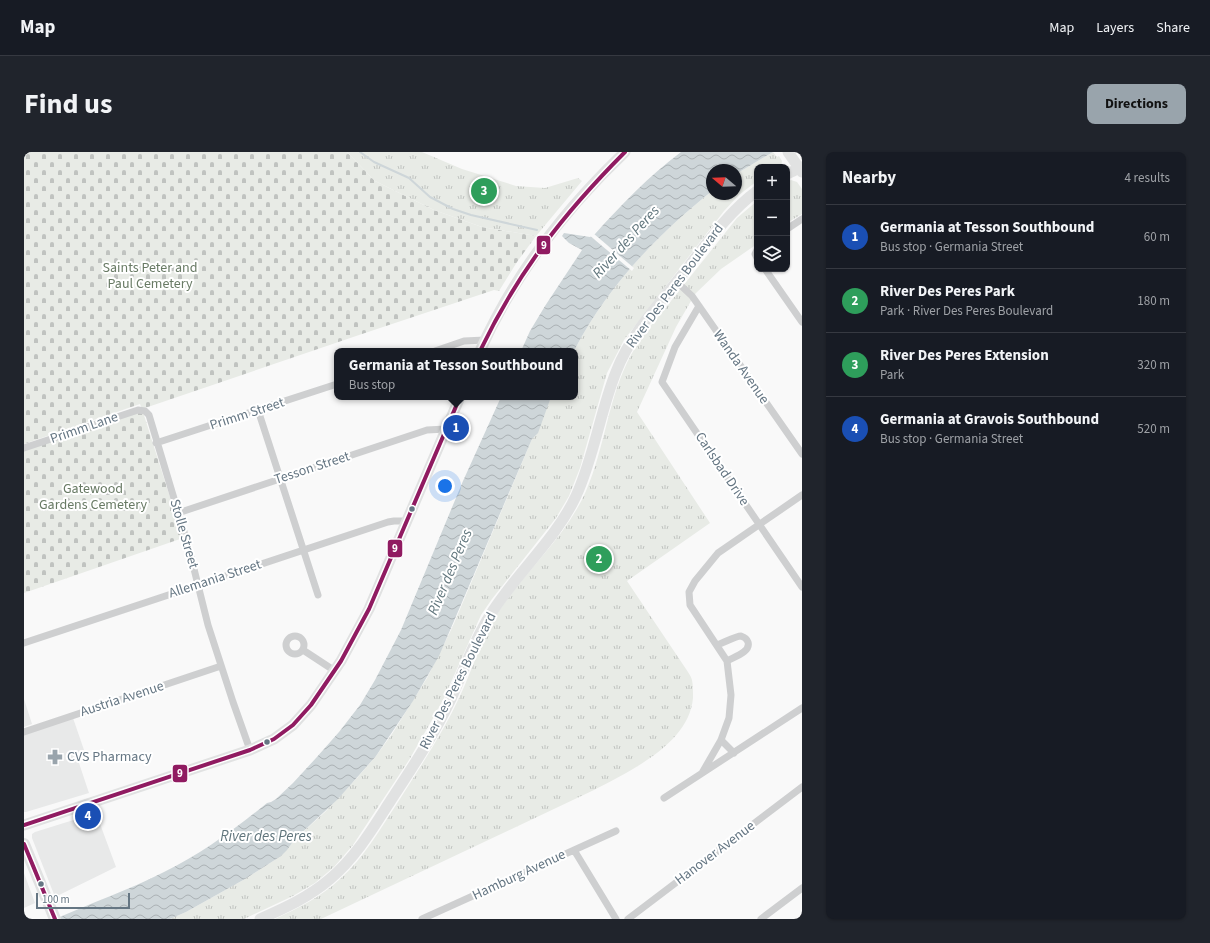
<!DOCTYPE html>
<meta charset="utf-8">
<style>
body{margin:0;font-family:"Source Sans 3",sans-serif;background:#20242c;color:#f1f3f6}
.controls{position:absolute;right:12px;top:12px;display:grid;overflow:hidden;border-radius:8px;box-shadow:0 1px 3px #0004}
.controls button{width:36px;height:36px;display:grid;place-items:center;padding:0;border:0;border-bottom:1px solid #363941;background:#171b24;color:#f1f3f6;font:20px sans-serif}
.compass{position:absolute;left:682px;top:12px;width:36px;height:36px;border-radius:50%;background:#171b24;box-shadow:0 1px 3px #0004;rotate:289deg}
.scale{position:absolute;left:12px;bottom:10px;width:94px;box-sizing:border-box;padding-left:4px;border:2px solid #657683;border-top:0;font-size:11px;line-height:14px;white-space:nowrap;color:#657683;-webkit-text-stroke:3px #fff;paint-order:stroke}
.you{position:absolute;left:421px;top:334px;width:14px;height:14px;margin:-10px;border:3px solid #fff;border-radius:50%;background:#1a73e8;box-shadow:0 0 0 6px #1a73e833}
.badge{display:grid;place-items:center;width:26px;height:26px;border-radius:50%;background:#99a4ac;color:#fff;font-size:13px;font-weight:700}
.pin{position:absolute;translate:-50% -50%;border:2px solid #fff;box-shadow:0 1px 4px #0006}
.popup{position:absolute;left:310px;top:196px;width:244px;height:52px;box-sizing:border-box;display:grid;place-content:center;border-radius:8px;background:#171b24;filter:drop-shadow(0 1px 3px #0005);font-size:13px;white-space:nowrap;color:#9ea1a6}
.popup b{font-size:15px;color:#f1f3f6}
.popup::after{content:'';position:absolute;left:50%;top:100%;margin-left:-8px;border:8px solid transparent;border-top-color:#171b24}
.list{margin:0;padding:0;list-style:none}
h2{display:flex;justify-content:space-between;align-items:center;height:52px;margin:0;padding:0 16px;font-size:17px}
h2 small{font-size:13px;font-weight:400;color:#9ea1a6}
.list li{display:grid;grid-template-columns:26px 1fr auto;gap:12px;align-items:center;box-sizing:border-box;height:64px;padding:0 16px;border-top:1px solid #363941}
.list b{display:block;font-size:15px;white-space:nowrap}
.list p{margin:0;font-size:13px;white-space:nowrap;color:#9ea1a6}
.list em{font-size:13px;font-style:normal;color:#9ea1a6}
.icon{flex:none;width:22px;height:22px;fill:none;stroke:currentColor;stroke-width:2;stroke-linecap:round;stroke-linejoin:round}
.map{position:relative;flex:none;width:778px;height:767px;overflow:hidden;border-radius:8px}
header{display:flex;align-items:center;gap:24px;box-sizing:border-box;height:56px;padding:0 20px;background:#171b24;border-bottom:1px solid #363941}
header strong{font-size:19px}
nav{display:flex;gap:22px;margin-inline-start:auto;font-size:14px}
.intro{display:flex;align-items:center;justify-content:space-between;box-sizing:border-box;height:96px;padding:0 24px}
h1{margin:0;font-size:28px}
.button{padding:10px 18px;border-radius:8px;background:#99a4ac;color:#111;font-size:14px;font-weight:700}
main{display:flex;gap:24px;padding:0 24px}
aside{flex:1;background:#171b24;border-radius:8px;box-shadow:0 1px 3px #0004}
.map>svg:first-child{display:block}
</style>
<header>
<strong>Map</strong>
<nav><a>Map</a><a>Layers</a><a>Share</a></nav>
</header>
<div class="intro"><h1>Find us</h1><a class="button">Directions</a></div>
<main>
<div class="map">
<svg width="778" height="767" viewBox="0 0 778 767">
<defs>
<pattern id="cemetery-stones" width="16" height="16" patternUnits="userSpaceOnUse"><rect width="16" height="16" fill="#e8ebe6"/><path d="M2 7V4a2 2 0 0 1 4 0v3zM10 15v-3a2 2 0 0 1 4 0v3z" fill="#c0c3c0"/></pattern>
<pattern id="park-tufts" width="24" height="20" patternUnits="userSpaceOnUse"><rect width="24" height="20" fill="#e8ebe6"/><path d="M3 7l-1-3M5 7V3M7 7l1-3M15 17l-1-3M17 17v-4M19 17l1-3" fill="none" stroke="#c0c3c0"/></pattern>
<pattern id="water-waves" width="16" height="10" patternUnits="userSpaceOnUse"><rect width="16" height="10" fill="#ced6d9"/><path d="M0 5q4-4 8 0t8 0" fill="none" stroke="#abb2b5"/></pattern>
</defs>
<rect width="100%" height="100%" fill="#f9f9f9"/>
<path fill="#e8e9e9" d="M 0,547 L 8,572 L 0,575 Z
M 49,566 L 60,598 L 52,602 L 65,641 L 2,660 L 0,660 L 0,583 Z
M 72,661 L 92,715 L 31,745 L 8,686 L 8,682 L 11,680 Z
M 0,721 L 11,751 L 0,756 Z"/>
<path fill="url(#cemetery-stones)" d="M 0,0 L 323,0 L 351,29 L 410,58 L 458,75 L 512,84 L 493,110 L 475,139 L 470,138 L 338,182 L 118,257 L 159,386 L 0,441 L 0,297 L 118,257 L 116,252 L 0,292 Z"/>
<path fill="url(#park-tufts)" d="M 323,0 L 398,0 L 438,17 L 492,34 L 521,36 L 554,26 L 558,29 L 512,84 L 458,75 L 410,58 L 351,29 Z
M 749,0 L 753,5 L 755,4 L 758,9 L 757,15 L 733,15 L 733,29 L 715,43 L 700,59 L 600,188 L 583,221 L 556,316 L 545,344 L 532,366 L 468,447 L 457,463 L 420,546 L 408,568 L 385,608 L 329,693 L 310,715 L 291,731 L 269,744 L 220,767 L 146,767 L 162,760 L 221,727 L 257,704 L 270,688 L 301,660 L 333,626 L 352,604 L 368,582 L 403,526 L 428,476 L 508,287 L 512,283 L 527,245 L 551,245 L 551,199 L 550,199 C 582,136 633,83 688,39 L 688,42 L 712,42 L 712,22 Z
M 767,28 L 773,30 L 778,37 L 778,62 L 763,71 L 763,30 Z
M 733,49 L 733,92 L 697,117 L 671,142 L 652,175 L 613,260 L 686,371 L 603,429 L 662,517 C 664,520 667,524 668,528 C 669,533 669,540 669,546 C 665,592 606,619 570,638 L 297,767 L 251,767 C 274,756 297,745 316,727 C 340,706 356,677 374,650 C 396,615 419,581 436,544 C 449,516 458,485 475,459 C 502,418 542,385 562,339 C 581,296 584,245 607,203 C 618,183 633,166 647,149 C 667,124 686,100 705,76 L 713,66 Z"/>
<path fill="url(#water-waves)" d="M 657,0 L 749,0 L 712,22 L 712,18 L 688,18 L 688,39 C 633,83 582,136 550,199 L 497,199 L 506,179 L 521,154 L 558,98 L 545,91 L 538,84 L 540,81 L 566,85 L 571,82 C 598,52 625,24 657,0 Z
M 477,245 L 527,245 L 514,281 L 508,287 L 415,504 L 389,549 L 352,604 L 314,647 L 270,688 L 263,698 L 257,704 L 221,727 L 162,760 L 146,767 L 31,767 C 67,751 105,738 140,720 C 177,702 211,677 243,651 L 247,650 L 252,647 L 269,631 L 292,606 L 315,580 L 336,553 L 351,528 L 377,478 L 439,329 Z"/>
<path fill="#f9f9f9" d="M 569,81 L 610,116 L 608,119 L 565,83 Z"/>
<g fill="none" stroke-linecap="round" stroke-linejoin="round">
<path stroke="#ced6d9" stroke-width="2" d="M 336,0 L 350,10 L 385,26 L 406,45 L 429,57 L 447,63 L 513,78"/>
<path stroke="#cecfd0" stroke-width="7" d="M 763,77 L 778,67
M 733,98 L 731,102 L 733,106
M 741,117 L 778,170
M 653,130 L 668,144 L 675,154 L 778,302
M 675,154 L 651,195 L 638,230 L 778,435
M 411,199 L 440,189 L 461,188
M 234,258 L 294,443
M 132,291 L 313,232
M 0,296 L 114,258 L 121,259 L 125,263 L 164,393 L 184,473 L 209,550 L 226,598
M 154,361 L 403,278 L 422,277
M262 493a9 9 0 1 1 18 0a9 9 0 1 1-18 0Z
M 0,491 L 364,370 L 370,369 L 383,369
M 693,493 C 699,491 712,484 717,484 C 720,485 723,487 724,490 C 727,500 710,505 703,509
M 279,498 L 311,519
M 0,580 L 197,514
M 697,588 L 710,601
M 678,621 L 697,588 L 705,566 L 707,543 L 703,509 L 666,453 L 665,440 L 671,429 L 694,401 L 778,343
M 640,646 L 778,556
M 550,698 L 592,767
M 398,767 L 592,679
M 604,767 L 778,635
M 737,767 L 778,736"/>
<path stroke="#e1e2e2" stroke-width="11" d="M 764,0 L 778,20
M 763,22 L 778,15
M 456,199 C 490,123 541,57 601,0
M 0,673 L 226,598 L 250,587 L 269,573 L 287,553 L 317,509 L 345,457 L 436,245
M 236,767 C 261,756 285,745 306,727 C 332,705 349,676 367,648 C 388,616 410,583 427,547 C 439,520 449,491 465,465 C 490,423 531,389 552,344 C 570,305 576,260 592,220 C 606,183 634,153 658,123 C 681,94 703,61 733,39"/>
<path stroke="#e1e2e2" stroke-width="12" d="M 0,692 L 31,767"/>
<g stroke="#fff" stroke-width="7">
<path id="bus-1" d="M 456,199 C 494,120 539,62 601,0
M 0,673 L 226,598 L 250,587 L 269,573 L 287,553 L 317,509 L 345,457 L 436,245
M 0,692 L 31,767"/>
</g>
<use href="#bus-1" stroke="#901b61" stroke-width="4"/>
</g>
<defs>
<g id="pharmacy-bare" transform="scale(1.2)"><path d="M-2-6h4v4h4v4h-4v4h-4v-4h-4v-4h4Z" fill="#99a4ac" stroke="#fff" stroke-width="2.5" paint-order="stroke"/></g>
</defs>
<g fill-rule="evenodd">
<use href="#pharmacy-bare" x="31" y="605"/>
</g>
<g fill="#657683" stroke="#fff" stroke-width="1.5">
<circle cx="388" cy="357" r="3.5"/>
<circle cx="243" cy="590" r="3.5"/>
<circle cx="17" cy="732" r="3.5"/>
</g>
<g text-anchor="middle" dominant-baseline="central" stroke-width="4" stroke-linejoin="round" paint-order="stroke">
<g font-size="14" fill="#687a64" stroke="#fff">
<text x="126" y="116">Saints Peter and<tspan x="126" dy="16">Paul Cemetery</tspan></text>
<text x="69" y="337">Gatewood<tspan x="69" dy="16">Gardens Cemetery</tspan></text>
</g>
<g font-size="14" fill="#657683" stroke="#fff">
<text transform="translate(651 134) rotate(-53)">River Des Peres Boulevard</text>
<text transform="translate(717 215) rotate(55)">Wanda Avenue</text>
<text transform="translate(223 262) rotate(-18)">Primm Street</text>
<text transform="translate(60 276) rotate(-19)">Primm Lane</text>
<text transform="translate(288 316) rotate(-18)">Tesson Street</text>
<text transform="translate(698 317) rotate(56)">Carlsbad Drive</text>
<text transform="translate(160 382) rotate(74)">Stolle Street</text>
<text transform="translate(191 427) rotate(-18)">Allemania Street</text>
<text transform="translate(434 529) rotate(-63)">River Des Peres Boulevard</text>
<text transform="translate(98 547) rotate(-18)">Austria Avenue</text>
<text transform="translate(691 701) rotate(-37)">Hanover Avenue</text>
<text transform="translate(495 723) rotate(-25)">Hamburg Avenue</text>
</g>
<g font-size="14" fill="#657683" stroke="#fff" text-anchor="start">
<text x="43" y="605">CVS Pharmacy</text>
</g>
<g font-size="15" font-style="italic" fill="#60757c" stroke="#fff">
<text transform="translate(602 90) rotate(-48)">River des Peres</text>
<text transform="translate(426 420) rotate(-67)">River des Peres</text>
<text x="242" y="684">River des Peres</text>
</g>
</g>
<g stroke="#fff" stroke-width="1.5">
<rect x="512" y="83" width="15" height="20" rx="4" fill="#901b61"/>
<rect x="363" y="387" width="16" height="19" rx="4" fill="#901b61"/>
<rect x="148" y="612" width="16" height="19" rx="4" fill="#901b61"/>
</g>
<g font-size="11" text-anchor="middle" font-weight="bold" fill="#fff">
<text x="520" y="97">9</text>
<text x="371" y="400">9</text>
<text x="156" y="625">9</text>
</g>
</svg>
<div class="controls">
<button>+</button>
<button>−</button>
<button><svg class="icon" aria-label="layers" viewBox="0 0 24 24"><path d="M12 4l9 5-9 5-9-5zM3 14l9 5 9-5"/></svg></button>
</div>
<svg class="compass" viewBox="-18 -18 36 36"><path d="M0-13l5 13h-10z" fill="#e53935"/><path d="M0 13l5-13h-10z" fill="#9ea1a6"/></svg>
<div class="scale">100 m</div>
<div class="you"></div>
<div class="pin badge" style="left:432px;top:276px;background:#1a4fb4">1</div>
<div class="popup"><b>Germania at Tesson Southbound</b>Bus stop</div>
<div class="pin badge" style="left:575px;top:407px;background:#2e9e5b">2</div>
<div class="pin badge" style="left:460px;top:39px;background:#2e9e5b">3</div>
<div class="pin badge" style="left:64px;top:664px;background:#1a4fb4">4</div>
</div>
<aside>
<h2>Nearby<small>4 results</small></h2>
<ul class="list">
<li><span class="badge" style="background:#1a4fb4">1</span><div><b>Germania at Tesson Southbound</b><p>Bus stop · Germania Street</p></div><em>60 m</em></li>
<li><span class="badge" style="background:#2e9e5b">2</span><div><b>River Des Peres Park</b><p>Park · River Des Peres Boulevard</p></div><em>180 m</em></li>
<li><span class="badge" style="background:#2e9e5b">3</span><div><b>River Des Peres Extension</b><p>Park</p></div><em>320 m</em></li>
<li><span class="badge" style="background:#1a4fb4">4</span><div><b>Germania at Gravois Southbound</b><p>Bus stop · Germania Street</p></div><em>520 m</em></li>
</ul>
</aside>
</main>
